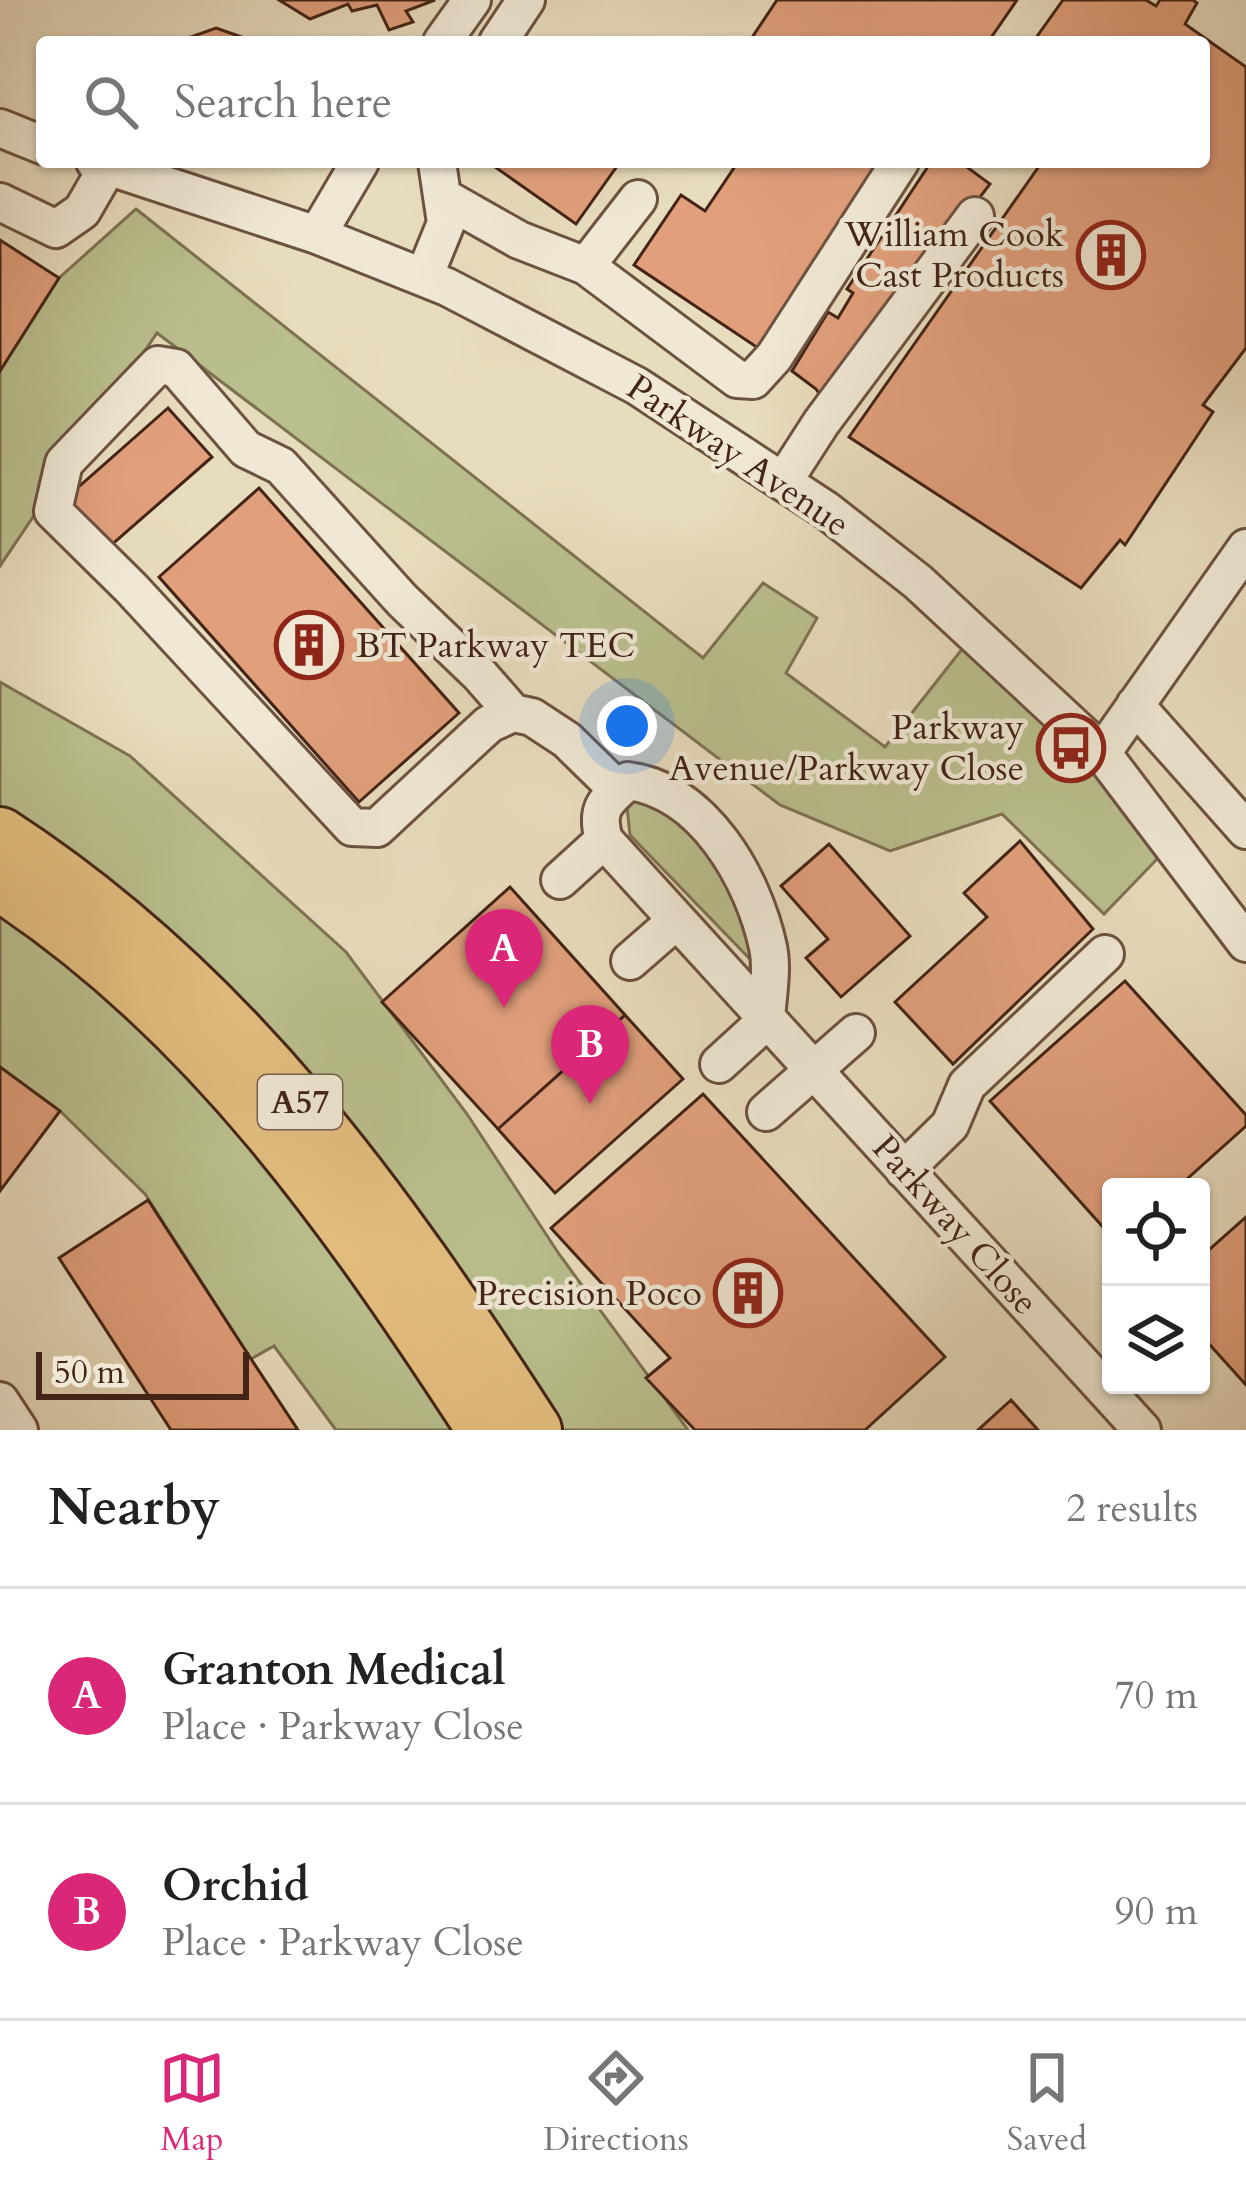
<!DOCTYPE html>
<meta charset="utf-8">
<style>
body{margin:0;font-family:Cardo,serif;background:#f2f2f2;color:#222}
.controls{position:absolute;right:36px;bottom:36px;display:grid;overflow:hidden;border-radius:12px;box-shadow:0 3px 9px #0004}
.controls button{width:108px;height:108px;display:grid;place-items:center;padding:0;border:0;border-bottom:3px solid #e0e0e0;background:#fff;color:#222;font:60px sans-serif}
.scale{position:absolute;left:36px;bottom:30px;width:213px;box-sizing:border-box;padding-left:12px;border:6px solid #432416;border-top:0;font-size:33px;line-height:42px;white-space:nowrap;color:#432416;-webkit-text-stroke:9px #f0e8d5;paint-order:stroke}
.you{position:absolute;left:627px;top:726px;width:42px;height:42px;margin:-30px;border:9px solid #fff;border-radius:50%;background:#1a73e8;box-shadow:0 0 0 18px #1a73e833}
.badge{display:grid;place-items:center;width:78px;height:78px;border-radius:50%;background:#db2777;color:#fff;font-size:39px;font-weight:700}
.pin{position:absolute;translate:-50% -99px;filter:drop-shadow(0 3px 6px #0008)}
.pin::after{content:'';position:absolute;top:63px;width:42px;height:36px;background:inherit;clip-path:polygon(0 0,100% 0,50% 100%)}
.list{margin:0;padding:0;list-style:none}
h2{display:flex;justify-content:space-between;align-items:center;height:156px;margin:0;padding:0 48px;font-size:51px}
h2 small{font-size:39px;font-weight:400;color:#767676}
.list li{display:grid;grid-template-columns:78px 1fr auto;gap:36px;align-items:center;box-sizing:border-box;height:216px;padding:0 48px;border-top:3px solid #e0e0e0}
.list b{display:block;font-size:45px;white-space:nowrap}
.list p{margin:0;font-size:39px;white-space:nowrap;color:#767676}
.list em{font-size:39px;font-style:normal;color:#767676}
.icon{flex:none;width:66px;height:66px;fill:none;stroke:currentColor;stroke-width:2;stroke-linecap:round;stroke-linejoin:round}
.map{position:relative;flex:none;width:1246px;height:1430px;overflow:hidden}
.search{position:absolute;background:#fff;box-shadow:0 3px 9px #0004;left:36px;right:36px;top:36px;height:132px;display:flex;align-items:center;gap:30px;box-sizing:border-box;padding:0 42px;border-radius:12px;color:#767676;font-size:45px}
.sheet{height:588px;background:#fff}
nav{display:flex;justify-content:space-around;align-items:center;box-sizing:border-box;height:168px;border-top:3px solid #e0e0e0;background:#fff;font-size:33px;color:#767676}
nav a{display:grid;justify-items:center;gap:6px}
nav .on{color:#db2777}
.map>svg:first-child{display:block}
</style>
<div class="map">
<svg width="1246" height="1430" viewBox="0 0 1246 1430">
<rect width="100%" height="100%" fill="#e8dcbe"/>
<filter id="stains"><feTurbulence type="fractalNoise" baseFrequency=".00167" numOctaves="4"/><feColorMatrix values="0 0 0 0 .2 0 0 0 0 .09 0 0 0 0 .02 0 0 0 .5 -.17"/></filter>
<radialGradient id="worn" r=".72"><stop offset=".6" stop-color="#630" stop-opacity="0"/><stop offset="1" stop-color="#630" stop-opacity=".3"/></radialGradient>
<path fill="#babf8e" stroke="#7e7252" stroke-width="3" d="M 136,209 L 703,658 L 763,583 L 817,618 L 786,673 L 885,747 L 963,648 L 1063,731 L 1161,855 L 1104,914 L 1002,814 L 890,851 L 780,805 L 157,333 L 0,566 L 0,371 L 59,278 Z
M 0,682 L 130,756 L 346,952 L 467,1114 L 559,1254 L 688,1430 L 563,1430 C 416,1200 243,944 0,808 Z
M 654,787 L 740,871 L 774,984 L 630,835 L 627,807 L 634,790 Z
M 0,900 L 213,1089 L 470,1430 L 336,1430 L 274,1346 L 251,1359 L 145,1194 L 60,1111 L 0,1067 Z"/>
<path fill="#e19f7c" stroke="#432416" stroke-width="3" d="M 279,0 L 435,0 L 406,11 L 413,22 L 389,30 L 377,5 L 352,11 L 348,4 L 310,19 Z
M 777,0 L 1017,0 L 988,42 L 749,42 Z
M 1063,0 L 1146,0 L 1156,6 L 1160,0 L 1193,0 L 1197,3 L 1185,24 L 1246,67 L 1246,348 L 1203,405 L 1213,412 L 1125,545 L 1120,540 L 1081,588 L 849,437 L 1042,162 L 1204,162 L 1204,42 L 1033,42 Z
M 216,28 L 256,42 L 177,42 Z
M 488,162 L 620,162 L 576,224 Z
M 738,162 L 882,162 L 758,348 L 634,265 L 681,195 L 705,211 Z
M 931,162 L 960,162 L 990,184 L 824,401 L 816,389 L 792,371 L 828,312 L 838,318 L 853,293 L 847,289 Z
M 0,240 L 59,278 L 0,371 Z
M 168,408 L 212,457 L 108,548 L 65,499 Z
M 259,488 L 459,713 L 359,802 L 159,577 Z
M 1020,841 L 1093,929 L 953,1064 L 895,1002 L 987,917 L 964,893 Z
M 829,844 L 910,936 L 841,997 L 806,958 L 828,939 L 781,886 Z
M 510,887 L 625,1015 L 498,1129 L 382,1002 Z
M 1125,981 L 1246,1115 L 1246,1126 L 1178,1187 L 1111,1187 L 1111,1236 L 990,1101 Z
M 625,1015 L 683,1079 L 555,1193 L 498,1129 Z
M 0,1067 L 60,1111 L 0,1191 Z
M 703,1094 L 945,1357 L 865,1430 L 695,1430 L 646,1378 L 670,1358 L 551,1228 Z
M 148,1200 L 251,1359 L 298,1430 L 171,1430 L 59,1258 Z
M 1246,1217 L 1246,1385 L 1201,1335 L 1201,1257 Z
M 1011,1400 L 1038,1430 L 978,1430 Z"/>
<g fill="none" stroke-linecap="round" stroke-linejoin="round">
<g stroke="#6c5240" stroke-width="42">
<path id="minor" d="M 442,42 L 472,0
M 498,42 L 526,0
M 0,128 L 42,145
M 95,162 L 317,235 L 447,287 L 637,386 L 826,510 L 918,582 L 1102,753 L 1246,943
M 443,197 L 519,240 L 586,266 L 737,379 L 753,380 L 774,357 L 900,162
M 0,202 L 56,229 L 82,211 L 108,166
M 317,235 L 360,162
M 586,266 L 638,199
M 424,277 L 446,223 L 437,162
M 783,482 L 821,423 L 975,216
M 1135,705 L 1246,830
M 513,713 L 479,674 L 402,600 L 281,466 L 246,449 L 176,368 L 158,365 L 64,463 L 53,511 L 131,588 L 352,827 L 377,828 L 489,724 L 513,713 L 532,717 L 567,740 L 618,790
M 1102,753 L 1246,548
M 560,880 L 604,840
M 630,961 L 677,920
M 719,1064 L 766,1021 C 767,998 773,970 768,947 C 753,878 704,791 628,781 C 605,802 595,808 604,840 L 1142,1430
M 766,1112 L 856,1033
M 904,1170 L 950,1125 L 967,1085 L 1105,954
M 0,1401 L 19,1430"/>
</g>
<g stroke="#432416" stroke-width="60">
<path id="highway" d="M 0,835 C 234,987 385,1199 534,1430
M 0,883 C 210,1020 351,1224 485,1430"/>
</g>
<use href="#minor" stroke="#f0e8d5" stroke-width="36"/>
<use href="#highway" stroke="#e4be7f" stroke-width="54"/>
</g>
<defs>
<g id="building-ring" transform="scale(3.45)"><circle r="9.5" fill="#f0e8d5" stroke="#8f2418" stroke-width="1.5"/><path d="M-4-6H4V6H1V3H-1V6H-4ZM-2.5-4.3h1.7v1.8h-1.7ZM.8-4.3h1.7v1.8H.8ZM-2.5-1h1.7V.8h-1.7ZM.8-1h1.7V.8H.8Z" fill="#8f2418"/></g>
<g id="bus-ring" transform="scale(3.45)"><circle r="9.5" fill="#f0e8d5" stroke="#8f2418" stroke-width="1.5"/><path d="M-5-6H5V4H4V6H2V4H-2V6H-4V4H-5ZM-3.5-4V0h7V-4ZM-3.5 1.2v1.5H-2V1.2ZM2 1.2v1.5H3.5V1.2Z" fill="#8f2418"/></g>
</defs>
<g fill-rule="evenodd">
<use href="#building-ring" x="1111" y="255"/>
<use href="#building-ring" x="309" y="645"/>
<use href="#bus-ring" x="1071" y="748"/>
<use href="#building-ring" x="748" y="1293"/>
</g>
<g text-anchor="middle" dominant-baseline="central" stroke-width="9" stroke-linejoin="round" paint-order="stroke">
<rect fill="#f0e8d5" stroke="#775f4f" stroke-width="3" x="258" y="1075" width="84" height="54" rx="9"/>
<g font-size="33" font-weight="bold" fill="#432416">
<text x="300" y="1102">A57</text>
</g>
<g font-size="36" fill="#432416" stroke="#f0e8d5" text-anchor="end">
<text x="1064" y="234">William Cook<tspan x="1064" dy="41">Cast Products</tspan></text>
<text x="356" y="645" text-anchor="start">BT Parkway TEC</text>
<text x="1024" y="727">Parkway<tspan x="1024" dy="41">Avenue/Parkway Close</tspan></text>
<text x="702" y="1293">Precision Poco</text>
</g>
<g font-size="36" fill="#432416" stroke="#f0e8d5">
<text transform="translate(738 456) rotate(34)">Parkway Avenue</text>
<text transform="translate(955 1225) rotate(48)">Parkway Close</text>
</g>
</g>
<rect width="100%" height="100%" filter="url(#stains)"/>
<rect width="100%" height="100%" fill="url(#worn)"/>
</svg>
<div class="controls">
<button><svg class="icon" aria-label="locate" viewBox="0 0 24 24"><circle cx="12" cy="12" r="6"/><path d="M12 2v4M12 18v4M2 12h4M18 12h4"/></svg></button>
<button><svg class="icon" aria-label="layers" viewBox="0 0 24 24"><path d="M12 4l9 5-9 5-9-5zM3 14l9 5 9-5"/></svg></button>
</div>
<div class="scale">50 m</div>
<div class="you"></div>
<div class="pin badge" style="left:504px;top:1008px">A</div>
<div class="pin badge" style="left:590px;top:1104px">B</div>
<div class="search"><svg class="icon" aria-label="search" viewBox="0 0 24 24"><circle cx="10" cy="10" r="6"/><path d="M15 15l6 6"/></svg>Search here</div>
</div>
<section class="sheet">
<h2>Nearby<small>2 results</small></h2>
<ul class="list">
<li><span class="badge">A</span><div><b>Granton Medical</b><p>Place · Parkway Close</p></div><em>70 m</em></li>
<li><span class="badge">B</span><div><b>Orchid</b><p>Place · Parkway Close</p></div><em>90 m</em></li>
</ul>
</section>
<nav>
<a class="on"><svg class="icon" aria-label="map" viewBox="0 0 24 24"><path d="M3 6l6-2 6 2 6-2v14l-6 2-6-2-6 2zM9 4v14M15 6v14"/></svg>Map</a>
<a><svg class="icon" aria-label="directions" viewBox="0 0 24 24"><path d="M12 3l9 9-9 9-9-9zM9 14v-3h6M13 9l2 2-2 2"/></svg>Directions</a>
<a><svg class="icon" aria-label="saved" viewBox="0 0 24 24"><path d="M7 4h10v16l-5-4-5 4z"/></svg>Saved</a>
</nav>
